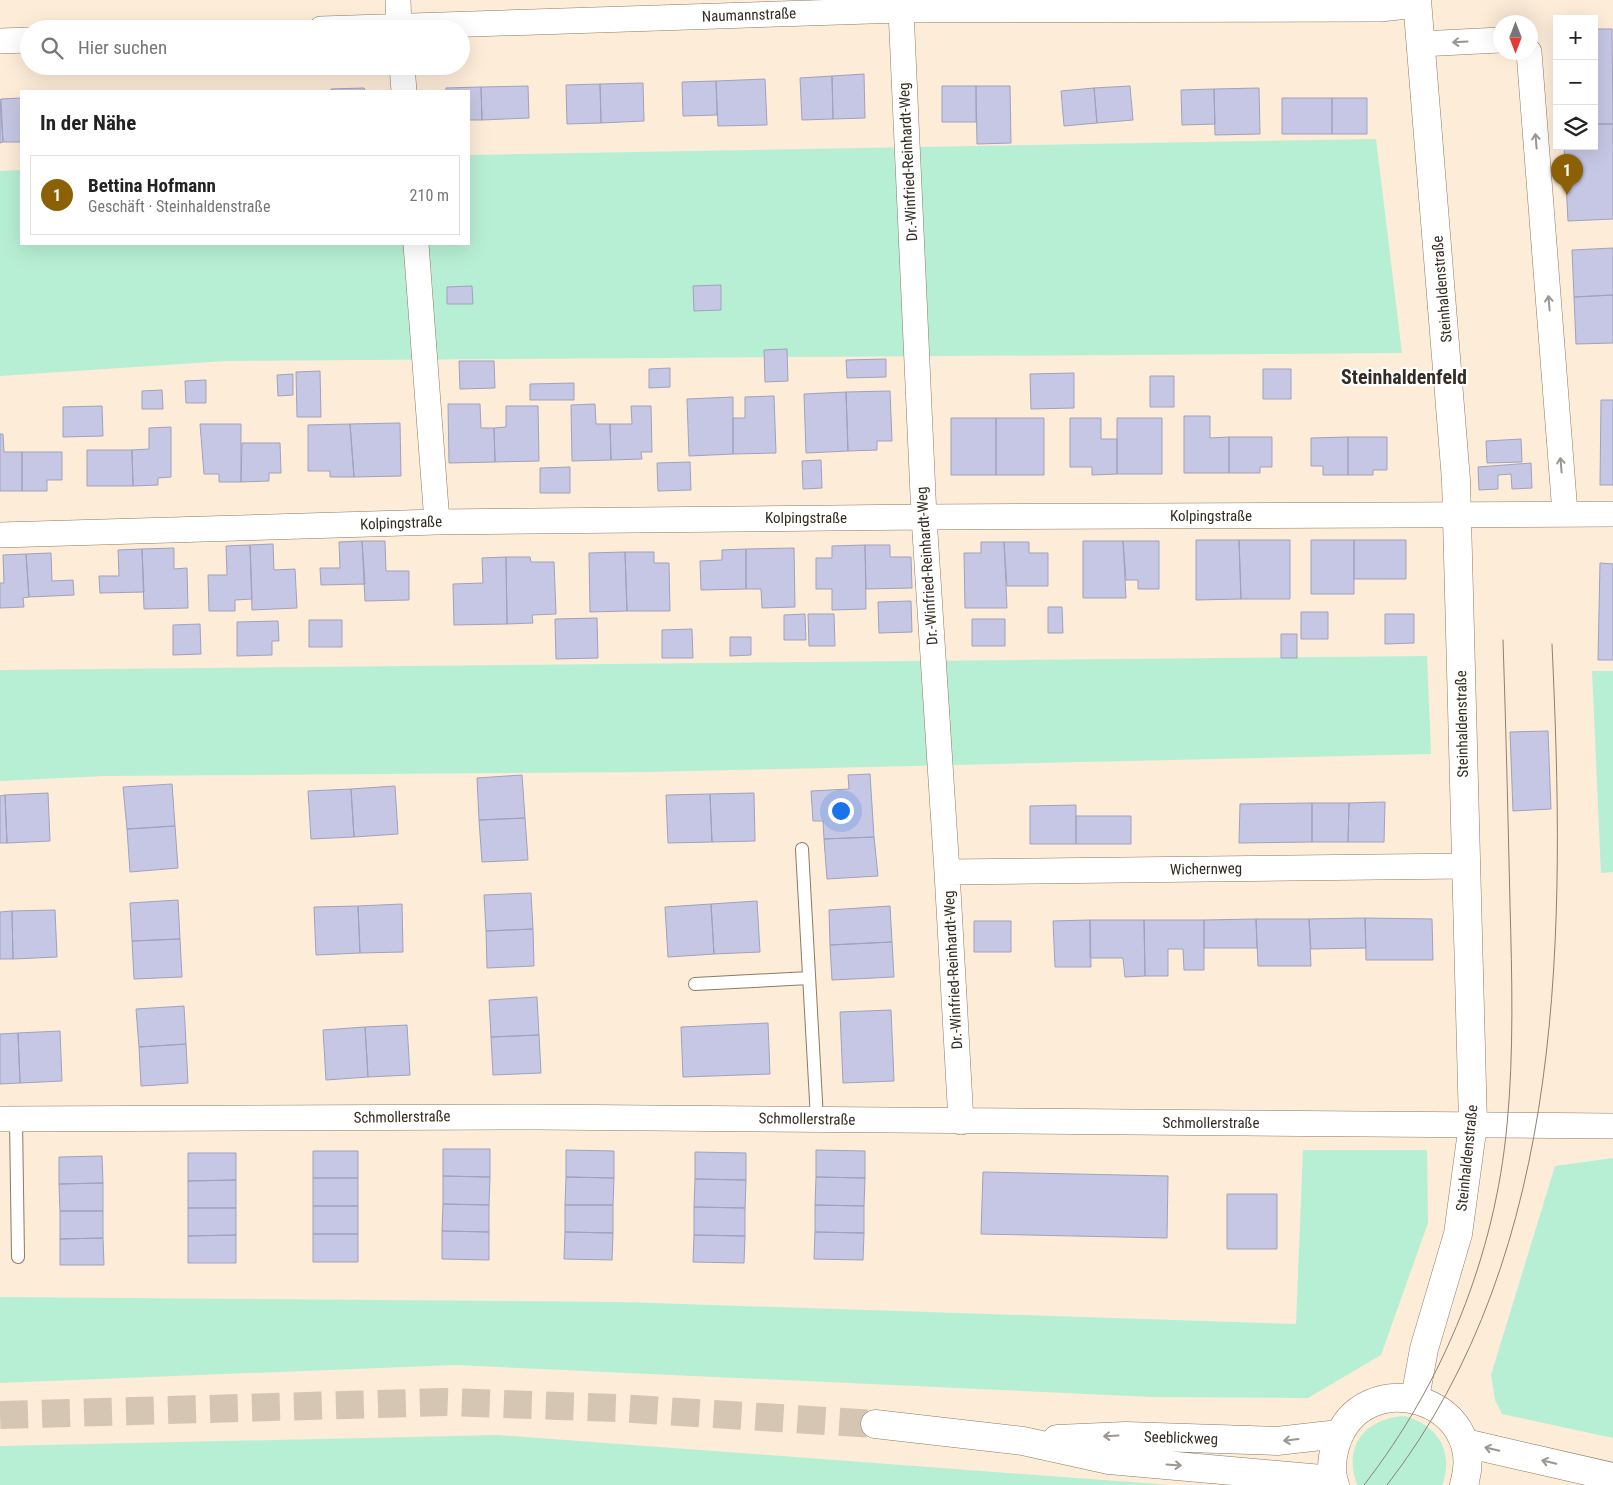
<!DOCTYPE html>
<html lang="de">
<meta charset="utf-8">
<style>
body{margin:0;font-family:"Roboto Condensed",sans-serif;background:#f2f2f2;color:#222}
.controls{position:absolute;right:15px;top:15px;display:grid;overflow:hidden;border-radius:0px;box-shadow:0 5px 20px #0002}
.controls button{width:45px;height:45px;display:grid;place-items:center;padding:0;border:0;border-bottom:1px solid #e0e0e0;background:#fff;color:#222;font:25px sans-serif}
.compass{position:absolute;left:1493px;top:15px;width:45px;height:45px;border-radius:50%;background:#fff;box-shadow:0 5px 20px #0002;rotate:180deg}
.you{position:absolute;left:840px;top:810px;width:18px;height:18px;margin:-12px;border:4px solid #fff;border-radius:50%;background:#1a73e8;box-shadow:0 0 0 8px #1a73e833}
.badge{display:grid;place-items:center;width:32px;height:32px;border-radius:50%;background:#8c6105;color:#fff;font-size:16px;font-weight:700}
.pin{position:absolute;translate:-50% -41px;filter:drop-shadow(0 1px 2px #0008)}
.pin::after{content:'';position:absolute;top:26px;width:18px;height:15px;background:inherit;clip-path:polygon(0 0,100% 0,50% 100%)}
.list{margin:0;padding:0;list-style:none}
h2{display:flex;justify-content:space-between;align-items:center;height:65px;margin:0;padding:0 20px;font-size:21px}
h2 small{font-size:16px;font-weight:400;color:#767676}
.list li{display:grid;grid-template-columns:32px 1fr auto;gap:15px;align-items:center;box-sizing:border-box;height:80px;margin:0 10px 10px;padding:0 10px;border:1px solid #e0e0e0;border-radius:0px}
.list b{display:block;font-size:19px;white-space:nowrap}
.list p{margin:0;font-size:16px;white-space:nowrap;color:#767676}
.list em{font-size:16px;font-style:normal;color:#767676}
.icon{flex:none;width:28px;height:28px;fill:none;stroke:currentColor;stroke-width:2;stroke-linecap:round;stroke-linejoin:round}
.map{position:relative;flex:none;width:1613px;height:1485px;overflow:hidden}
.search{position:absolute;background:#fff;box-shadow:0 5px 20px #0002;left:20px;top:20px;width:450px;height:55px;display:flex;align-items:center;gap:12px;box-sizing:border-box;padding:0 18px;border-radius:28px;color:#767676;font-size:19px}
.panel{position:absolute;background:#fff;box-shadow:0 5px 20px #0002;left:20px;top:90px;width:450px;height:155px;border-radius:0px}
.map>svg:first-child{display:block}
</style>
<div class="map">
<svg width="1613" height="1485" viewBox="0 0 1613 1485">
<rect width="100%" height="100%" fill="#fdecd8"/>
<path fill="#b7efd4" d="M 1376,139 L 1402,353 L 226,361 L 0,376 L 0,171 L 21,170 L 21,244 L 469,244 L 469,155 Z
M 1427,656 L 1431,754 L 648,772 L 105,776 L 0,781 L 0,670 Z
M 1592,671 L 1613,671 L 1613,872 L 1601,873 Z
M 1303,1150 L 1427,1150 L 1428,1223 L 1381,1355 L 1308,1398 L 1152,1397 L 455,1365 L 0,1383 L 0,1297 L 622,1302 L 1296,1324 Z
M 1613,1158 L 1613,1438 L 1502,1414 L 1495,1400 L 1491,1375 L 1555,1166 Z
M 1404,1416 C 1437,1424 1455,1452 1442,1485 L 1357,1485 C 1343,1446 1364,1419 1404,1416 Z
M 498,1435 L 1171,1485 L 0,1485 L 0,1446 Z"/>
<path fill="#c6c7e4" stroke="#a1a1bd" d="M 1594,29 L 1612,29 L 1613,124 L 1594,124 Z
M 864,74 L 865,118 L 833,119 L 832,76 Z
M 832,76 L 833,119 L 802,120 L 800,78 Z
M 765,79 L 767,125 L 718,126 L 716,81 Z
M 716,81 L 717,115 L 683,116 L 682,82 Z
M 643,83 L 644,121 L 601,123 L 600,84 Z
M 600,84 L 601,123 L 567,124 L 566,85 Z
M 528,86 L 529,118 L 482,120 L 481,87 Z
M 942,86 L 976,86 L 976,122 L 942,122 Z
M 976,86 L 1010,86 L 1011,143 L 977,144 Z
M 1130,86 L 1133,120 L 1097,123 L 1094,88 Z
M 481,87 L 482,120 L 469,120 L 469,91 L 446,91 L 446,88 Z
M 364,88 L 365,91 L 331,91 L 331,89 Z
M 1094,88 L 1097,123 L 1064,126 L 1061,91 Z
M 1259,88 L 1260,134 L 1215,135 L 1214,89 Z
M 1214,89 L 1215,124 L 1182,125 L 1181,90 Z
M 21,98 L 21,142 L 3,142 L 1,99 Z
M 1282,98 L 1332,98 L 1332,134 L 1282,134 Z
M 1332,98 L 1367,98 L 1367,134 L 1332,134 Z
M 0,99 L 3,142 L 0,143 Z
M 1594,124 L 1613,124 L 1613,219 L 1568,221 L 1564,146 L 1594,146 Z
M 1613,248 L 1613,295 L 1574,297 L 1572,250 Z
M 721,285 L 721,310 L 694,311 L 693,286 Z
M 472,286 L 473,304 L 447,304 L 447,287 Z
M 1613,295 L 1613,343 L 1576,344 L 1574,297 Z
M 787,349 L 788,381 L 765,382 L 764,350 Z
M 886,359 L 886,377 L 847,378 L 846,360 Z
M 459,361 L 494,361 L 495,388 L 460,389 Z
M 670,368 L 670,387 L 649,388 L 649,369 Z
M 1263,369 L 1291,369 L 1291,399 L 1263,399 Z
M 320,371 L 321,417 L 297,417 L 296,372 Z
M 1074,373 L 1074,408 L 1031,409 L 1030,374 Z
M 293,374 L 293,395 L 278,396 L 277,375 Z
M 1150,376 L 1174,376 L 1174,407 L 1150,407 Z
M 206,380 L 206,403 L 186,403 L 185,381 Z
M 574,383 L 574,400 L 530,400 L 530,384 Z
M 162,390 L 163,409 L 142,409 L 142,391 Z
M 890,391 L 892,441 L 877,441 L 877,450 L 848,451 L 846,392 Z
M 846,392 L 848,451 L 806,453 L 804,394 Z
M 774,396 L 776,453 L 733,454 L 733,418 L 745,418 L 745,397 Z
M 733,397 L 733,454 L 689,456 L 687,399 Z
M 1601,400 L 1613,400 L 1613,485 L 1600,485 Z
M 448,404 L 480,404 L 481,428 L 494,428 L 495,462 L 449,463 Z
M 595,404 L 596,424 L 610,424 L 611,460 L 572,461 L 571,405 Z
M 102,406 L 103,436 L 63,437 L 63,407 Z
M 506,406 L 538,406 L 539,461 L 495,462 L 494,428 L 506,427 Z
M 631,406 L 651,406 L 652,452 L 641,452 L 642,459 L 611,460 L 610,424 L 632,424 Z
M 1184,416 L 1210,416 L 1210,438 L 1229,437 L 1229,473 L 1184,473 Z
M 951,418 L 996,418 L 996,475 L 951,475 Z
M 996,418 L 1044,418 L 1044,475 L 996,475 Z
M 1070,418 L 1101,418 L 1101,439 L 1117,439 L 1117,474 L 1092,475 L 1092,467 L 1070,467 Z
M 1117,418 L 1162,418 L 1162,474 L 1117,474 Z
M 400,423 L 401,476 L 354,477 L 350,424 Z
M 200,424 L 241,424 L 241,482 L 219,482 L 219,474 L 204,474 Z
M 350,424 L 354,477 L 330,477 L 330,471 L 308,471 L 308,425 Z
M 171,427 L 171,477 L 158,478 L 158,485 L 133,486 L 132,450 L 149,449 L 149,428 Z
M 0,434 L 3,434 L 4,452 L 22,452 L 22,491 L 0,491 Z
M 1229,437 L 1272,437 L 1272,467 L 1260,467 L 1260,473 L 1229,473 Z
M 1348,437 L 1387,437 L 1387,470 L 1373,470 L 1373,475 L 1348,475 Z
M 1348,437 L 1348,475 L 1323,475 L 1323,466 L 1311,466 L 1311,438 Z
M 1521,439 L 1522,462 L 1487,463 L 1486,441 Z
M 242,443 L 280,443 L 281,473 L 269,473 L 269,481 L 241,482 Z
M 87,450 L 132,450 L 133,486 L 87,486 Z
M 22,452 L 62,452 L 62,480 L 47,480 L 47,491 L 22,491 Z
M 821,460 L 822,488 L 803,489 L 802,461 Z
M 690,462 L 691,490 L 658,491 L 657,463 Z
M 1531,463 L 1532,488 L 1512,489 L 1511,474 L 1498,475 L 1498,489 L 1479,490 L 1478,467 Z
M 570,467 L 570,493 L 540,493 L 540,468 Z
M 1196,540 L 1239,540 L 1241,599 L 1196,600 Z
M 1239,540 L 1290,540 L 1290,599 L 1241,599 Z
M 1311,540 L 1354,540 L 1354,594 L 1311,594 Z
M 1354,540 L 1406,540 L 1406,579 L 1354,579 Z
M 362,541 L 385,541 L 386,571 L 409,571 L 409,600 L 365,601 Z
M 362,541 L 365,584 L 321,585 L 320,568 L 340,568 L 339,542 Z
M 1083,541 L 1123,541 L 1126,598 L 1083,598 Z
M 1123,541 L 1159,541 L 1159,589 L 1138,589 L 1138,580 L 1126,580 Z
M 981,542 L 1004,542 L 1007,608 L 965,608 L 964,553 L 981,553 Z
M 1004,542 L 1029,542 L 1029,553 L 1048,553 L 1048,586 L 1007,586 Z
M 273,544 L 274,570 L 295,569 L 297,608 L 252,610 L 250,545 Z
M 250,545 L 252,599 L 235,600 L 235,611 L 209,611 L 208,575 L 227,575 L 226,546 Z
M 865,545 L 890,545 L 890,557 L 911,557 L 912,588 L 866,589 Z
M 865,545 L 866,609 L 832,610 L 832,589 L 816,589 L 816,558 L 832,558 L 832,546 Z
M 174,548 L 174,569 L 187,568 L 188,608 L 144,609 L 142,549 Z
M 794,548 L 795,607 L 762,608 L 761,589 L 746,589 L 746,549 Z
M 142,549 L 144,592 L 100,593 L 99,576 L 119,576 L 118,550 Z
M 746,549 L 746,589 L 701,590 L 700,561 L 722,560 L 722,550 Z
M 625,552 L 654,552 L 654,563 L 669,563 L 670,611 L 627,611 Z
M 625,552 L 627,611 L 590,612 L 589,553 Z
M 51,553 L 52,581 L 73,580 L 74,595 L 29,597 L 26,554 Z
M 26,554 L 29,597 L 23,598 L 24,607 L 0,608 L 0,583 L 4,583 L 3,555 Z
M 506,557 L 507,624 L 454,625 L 453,584 L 483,583 L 482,558 Z
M 506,557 L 530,557 L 531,562 L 554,562 L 556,614 L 532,615 L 533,623 L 507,624 Z
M 1600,563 L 1613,564 L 1613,660 L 1598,660 Z
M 911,601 L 912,632 L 879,633 L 878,602 Z
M 1048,607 L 1062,607 L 1063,633 L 1048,633 Z
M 1301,612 L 1328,612 L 1328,639 L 1301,639 Z
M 805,614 L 806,640 L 784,640 L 784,615 Z
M 808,614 L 834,614 L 835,646 L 809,646 Z
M 1385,614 L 1414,614 L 1414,643 L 1385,644 Z
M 597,618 L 598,658 L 556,659 L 555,619 Z
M 972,619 L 1005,619 L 1005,646 L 972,646 Z
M 309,620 L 342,620 L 342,647 L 309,647 Z
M 278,621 L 279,641 L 272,641 L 272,655 L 237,656 L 237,622 Z
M 200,624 L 201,654 L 173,655 L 173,625 Z
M 692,629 L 693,658 L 662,658 L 662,630 Z
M 1281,634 L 1297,634 L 1297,658 L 1281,658 Z
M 730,637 L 751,637 L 751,655 L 730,656 Z
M 1548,731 L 1551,809 L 1513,811 L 1510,732 Z
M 870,774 L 874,837 L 824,839 L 823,821 L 813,821 L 811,791 L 849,789 L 848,775 Z
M 522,775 L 525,818 L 479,820 L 477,778 Z
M 172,784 L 175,826 L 127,829 L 123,787 Z
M 395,786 L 398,834 L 354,837 L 351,789 Z
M 351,789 L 354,837 L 311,839 L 308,791 Z
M 48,793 L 50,841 L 7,843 L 5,795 Z
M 754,793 L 755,841 L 712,842 L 710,794 Z
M 710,794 L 712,842 L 668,843 L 666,795 Z
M 5,795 L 7,843 L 0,843 L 0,796 Z
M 1385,802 L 1384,842 L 1348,842 L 1349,803 Z
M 1312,803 L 1312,842 L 1239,843 L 1240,804 Z
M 1312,803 L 1349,803 L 1348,842 L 1312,842 Z
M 1076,805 L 1076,844 L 1030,844 L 1030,806 Z
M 1076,816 L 1131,816 L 1131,844 L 1076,844 Z
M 525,818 L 528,860 L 482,862 L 479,820 Z
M 175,826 L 178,868 L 130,872 L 127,829 Z
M 874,837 L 878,876 L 827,879 L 824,839 Z
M 531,893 L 533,929 L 486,931 L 484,895 Z
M 178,900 L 180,939 L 132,941 L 130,903 Z
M 757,901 L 760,952 L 714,954 L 711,904 Z
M 402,904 L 403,952 L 360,953 L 358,906 Z
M 711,904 L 714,954 L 668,957 L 665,907 Z
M 358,906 L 360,953 L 316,955 L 314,907 Z
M 890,906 L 892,942 L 830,945 L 829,910 Z
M 55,910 L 57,957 L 13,959 L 12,911 Z
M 12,911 L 13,959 L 0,959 L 0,912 Z
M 1365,918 L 1432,919 L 1433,960 L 1366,960 Z
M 1365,918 L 1366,948 L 1311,949 L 1309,919 Z
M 1256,919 L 1309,919 L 1311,966 L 1258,966 Z
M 1256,919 L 1257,948 L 1204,948 L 1204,920 Z
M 1090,920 L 1091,967 L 1055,967 L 1053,921 Z
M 1090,920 L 1144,920 L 1145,976 L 1125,977 L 1123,958 L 1090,958 Z
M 1144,920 L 1204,920 L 1204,970 L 1184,970 L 1183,949 L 1168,949 L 1168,976 L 1145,976 Z
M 974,921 L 1011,921 L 1011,952 L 974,952 Z
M 533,929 L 534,966 L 487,968 L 486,931 Z
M 180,939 L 182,977 L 134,979 L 132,941 Z
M 892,942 L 894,977 L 832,980 L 830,945 Z
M 537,997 L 539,1035 L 491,1037 L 489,1000 Z
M 184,1006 L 186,1044 L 139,1047 L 136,1009 Z
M 891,1010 L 894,1081 L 843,1083 L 840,1012 Z
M 768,1023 L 770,1074 L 683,1077 L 681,1027 Z
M 407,1025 L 410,1075 L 368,1077 L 365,1027 Z
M 365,1027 L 368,1077 L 326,1080 L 323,1030 Z
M 60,1031 L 62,1081 L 20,1083 L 18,1033 Z
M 18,1033 L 20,1083 L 0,1084 L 0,1034 Z
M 539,1035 L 541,1073 L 493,1075 L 491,1037 Z
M 186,1044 L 188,1083 L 141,1086 L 139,1047 Z
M 443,1149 L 490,1149 L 490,1177 L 443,1176 Z
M 566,1150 L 614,1151 L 614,1178 L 566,1177 Z
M 816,1150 L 865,1151 L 865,1178 L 816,1177 Z
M 313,1151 L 358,1151 L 358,1178 L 313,1178 Z
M 695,1152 L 746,1153 L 746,1180 L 695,1179 Z
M 188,1153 L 236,1153 L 236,1180 L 188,1181 Z
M 102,1156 L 103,1183 L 59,1184 L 59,1157 Z
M 983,1172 L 1168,1176 L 1167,1238 L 981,1234 Z
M 443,1176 L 490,1177 L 489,1205 L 443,1204 Z
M 566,1177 L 614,1178 L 613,1205 L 565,1205 Z
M 816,1177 L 865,1178 L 864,1206 L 815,1205 Z
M 313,1178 L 358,1178 L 358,1206 L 313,1206 Z
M 695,1179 L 746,1180 L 745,1208 L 694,1207 Z
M 236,1180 L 236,1208 L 188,1208 L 188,1181 Z
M 103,1183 L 103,1211 L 60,1211 L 59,1184 Z
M 1227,1194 L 1277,1194 L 1277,1249 L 1227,1249 Z
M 443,1204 L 489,1205 L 489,1232 L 442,1231 Z
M 565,1205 L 613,1205 L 613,1233 L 565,1232 Z
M 815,1205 L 864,1206 L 864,1233 L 815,1232 Z
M 313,1206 L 358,1206 L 358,1234 L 313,1234 Z
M 694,1207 L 745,1208 L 745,1236 L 694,1235 Z
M 188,1208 L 236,1208 L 236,1235 L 188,1236 Z
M 60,1211 L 103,1211 L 103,1238 L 60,1239 Z
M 442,1231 L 489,1232 L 489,1260 L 442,1259 Z
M 565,1232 L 613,1233 L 612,1260 L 564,1259 Z
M 815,1232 L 864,1233 L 863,1260 L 814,1259 Z
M 313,1234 L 358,1234 L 358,1262 L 313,1262 Z
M 236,1235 L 236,1263 L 188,1263 L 188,1236 Z
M 694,1235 L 745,1236 L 744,1263 L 693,1262 Z
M 103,1238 L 104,1265 L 60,1265 L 60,1239 Z"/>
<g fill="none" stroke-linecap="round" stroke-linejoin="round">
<path stroke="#d5c6b4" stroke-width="28" stroke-dasharray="28 14" stroke-linecap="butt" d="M 0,1415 L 446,1402 L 616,1408 L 875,1424"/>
<g stroke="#8d7a63" stroke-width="14">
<path id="service" d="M 802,849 L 817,1119
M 695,984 L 809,978
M 16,1119 L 18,1257"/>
</g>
<g stroke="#8d7a63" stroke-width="26">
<path id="minor" d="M 398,0 L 399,29
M 901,10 L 924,517 L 947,872 L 961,1122
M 321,29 L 901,10 L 1380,9 L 1417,5
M 0,41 L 29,40
M 1420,44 L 1500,40
M 1529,52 L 1565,513
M 402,66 L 404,91
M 416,244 L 437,522
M 0,535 L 437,522 L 924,517 L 1613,514
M 947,872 L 1465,866
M 0,1119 L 536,1117 L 1613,1126"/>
</g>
<g stroke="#8d7a63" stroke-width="29">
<path id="tertiary" d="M 1415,1398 L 1424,1349 L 1458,1234 L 1473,1124 L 1456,480 L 1417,0"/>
</g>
<g stroke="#8d7a63" stroke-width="29">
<path id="secondary" d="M 875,1424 L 1023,1441 L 1109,1460 L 1333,1480
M 1057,1439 L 1126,1436 L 1277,1441 L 1339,1434
M 1465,1443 L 1613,1477
M 1335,1485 C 1330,1472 1332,1457 1336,1444 C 1362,1362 1490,1398 1464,1485"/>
</g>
<use href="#service" stroke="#fff" stroke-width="12"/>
<use href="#minor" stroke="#fff" stroke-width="25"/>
<use href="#tertiary" stroke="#fff" stroke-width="28"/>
<use href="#secondary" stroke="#fff" stroke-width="28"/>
<path stroke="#8d8172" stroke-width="1" d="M 1364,1485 C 1444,1382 1495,1255 1507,1125 C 1514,1051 1512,978 1510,904 C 1508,816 1506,728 1503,640
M 1387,1485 C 1569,1250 1565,926 1552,644"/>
</g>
<defs><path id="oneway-shaft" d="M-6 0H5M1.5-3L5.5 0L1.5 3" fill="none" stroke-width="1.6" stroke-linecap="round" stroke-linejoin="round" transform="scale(1.25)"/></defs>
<g stroke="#9a9690">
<use href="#oneway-shaft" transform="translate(1460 42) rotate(177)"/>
<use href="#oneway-shaft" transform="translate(1536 141) rotate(-95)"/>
<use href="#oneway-shaft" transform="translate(1549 303) rotate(-95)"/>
<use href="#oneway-shaft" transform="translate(1561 465) rotate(-95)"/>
<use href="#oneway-shaft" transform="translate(1111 1436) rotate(177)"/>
<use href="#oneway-shaft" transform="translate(1291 1440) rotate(173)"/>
<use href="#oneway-shaft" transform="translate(1492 1449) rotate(-167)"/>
<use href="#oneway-shaft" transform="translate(1549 1462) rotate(-167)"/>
<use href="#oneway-shaft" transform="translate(1174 1465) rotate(4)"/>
</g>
<g text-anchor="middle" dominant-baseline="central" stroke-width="4.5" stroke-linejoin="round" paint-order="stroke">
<g font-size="15" fill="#342c22" stroke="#fff">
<text transform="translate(749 15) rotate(-2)">Naumannstraße</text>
<text transform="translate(908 162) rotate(-93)">Dr.-Winfried-Reinhardt-Weg</text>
<text transform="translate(1442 289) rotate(-95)">Steinhaldenstraße</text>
<text x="1211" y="516">Kolpingstraße</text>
<text x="806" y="518">Kolpingstraße</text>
<text transform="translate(401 523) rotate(-2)">Kolpingstraße</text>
<text transform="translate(927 566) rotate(-94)">Dr.-Winfried-Reinhardt-Weg</text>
<text transform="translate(1462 724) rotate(-91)">Steinhaldenstraße</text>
<text transform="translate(1206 869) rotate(-1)">Wichernweg</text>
<text transform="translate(953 970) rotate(-93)">Dr.-Winfried-Reinhardt-Weg</text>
<text transform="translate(402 1117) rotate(-1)">Schmollerstraße</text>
<text transform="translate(807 1119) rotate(1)">Schmollerstraße</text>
<text x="1211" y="1123">Schmollerstraße</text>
<text transform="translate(1467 1158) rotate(-84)">Steinhaldenstraße</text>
<text transform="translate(1181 1438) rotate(2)">Seeblickweg</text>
</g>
<g font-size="20" font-weight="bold" fill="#342c22" stroke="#fff">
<text x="1404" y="377">Steinhaldenfeld</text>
</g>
</g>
</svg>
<div class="controls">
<button>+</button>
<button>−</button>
<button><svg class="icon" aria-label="layers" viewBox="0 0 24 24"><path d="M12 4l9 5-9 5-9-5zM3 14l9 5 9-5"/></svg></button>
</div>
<svg class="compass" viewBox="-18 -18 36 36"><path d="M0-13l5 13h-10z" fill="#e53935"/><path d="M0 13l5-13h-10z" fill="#767676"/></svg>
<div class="you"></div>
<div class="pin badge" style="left:1567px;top:195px">1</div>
<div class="search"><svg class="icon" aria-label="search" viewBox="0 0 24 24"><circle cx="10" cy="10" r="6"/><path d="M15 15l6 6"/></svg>Hier suchen</div>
<section class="panel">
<h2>In der Nähe<small></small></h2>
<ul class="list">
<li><span class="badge">1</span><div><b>Bettina Hofmann</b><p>Geschäft · Steinhaldenstraße</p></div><em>210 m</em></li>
</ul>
</section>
</div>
